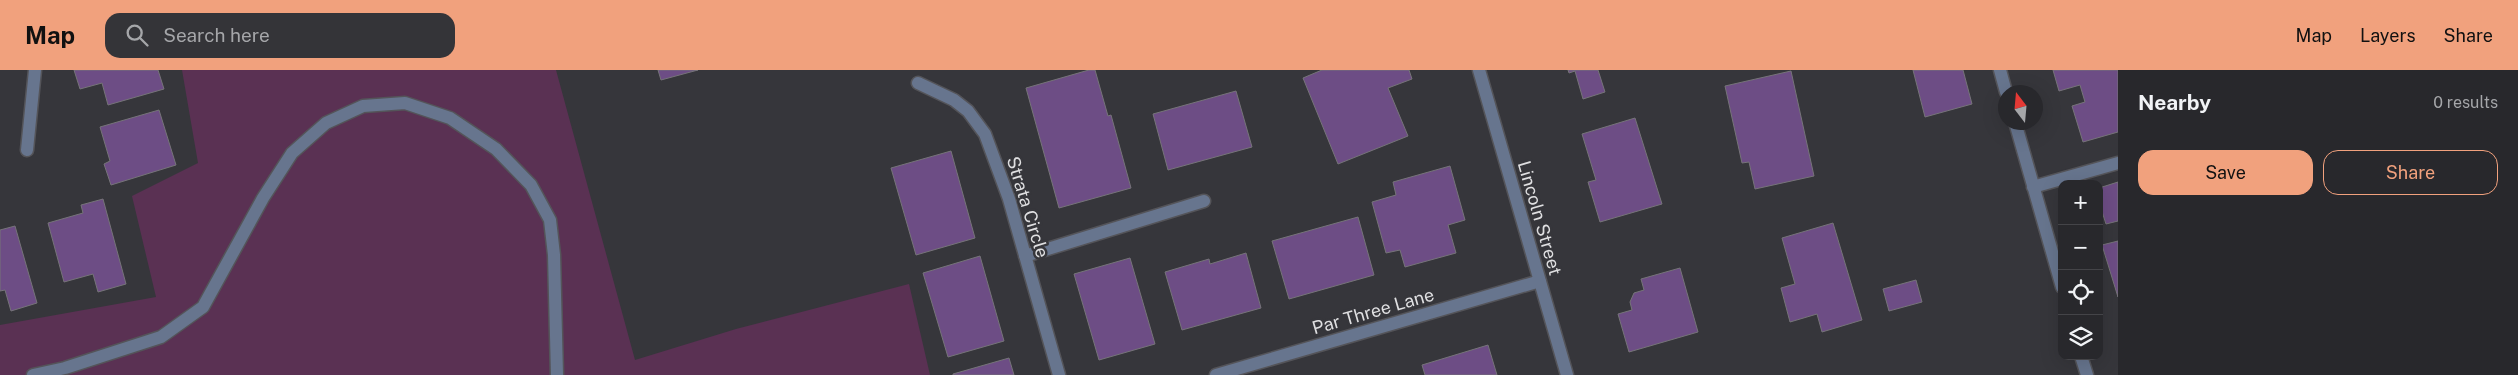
<!DOCTYPE html>
<meta charset="utf-8">
<style>
body{margin:0;font-family:"Public Sans",sans-serif;background:#343438;color:#f1f3f6}
.controls{position:absolute;right:15px;bottom:15px;display:grid;overflow:hidden;border-radius:10px;box-shadow:0 5px 20px #0002}
.controls button{width:45px;height:45px;display:grid;place-items:center;padding:0;border:0;border-bottom:1px solid #444448;background:#28282c;color:#f1f3f6;font:25px sans-serif}
.compass{position:absolute;left:1998px;top:15px;width:45px;height:45px;border-radius:50%;background:#28282c;box-shadow:0 5px 20px #0002;rotate:344deg}
.list{margin:0;padding:0;list-style:none}
h2{display:flex;justify-content:space-between;align-items:center;height:65px;margin:0;padding:0 20px;font-size:21px}
h2 small{font-size:16px;font-weight:400;color:#a5a6a9}
.actions{display:flex;gap:10px;padding:15px 20px}
.actions a{flex:1;padding:11px 0;border:1px solid #f1a17d;border-radius:15px;text-align:center;font-size:18px;color:#f1a17d}
.actions .main{background:#f1a17d;color:#111}
.icon{flex:none;width:28px;height:28px;fill:none;stroke:currentColor;stroke-width:2;stroke-linecap:round;stroke-linejoin:round}
.map{position:relative;flex:none;width:2118px;height:305px;overflow:hidden}
header{display:flex;align-items:center;gap:30px;box-sizing:border-box;height:70px;padding:0 25px;background:#f1a17d;color:#111}
header strong{font-size:24px}
nav{display:flex;gap:28px;margin-inline-start:auto;font-size:18px}
.search{width:350px;height:45px;background:#343438;display:flex;align-items:center;gap:12px;box-sizing:border-box;padding:0 18px;border-radius:15px;color:#a5a6a9;font-size:19px}
main{display:flex}
aside{flex:1;background:#28282c}
.map>svg:first-child{display:block}
</style>
<header>
<strong>Map</strong>
<div class="search"><svg class="icon" aria-label="search" viewBox="0 0 24 24"><circle cx="10" cy="10" r="6"/><path d="M15 15l6 6"/></svg>Search here</div>
<nav><a>Map</a><a>Layers</a><a>Share</a></nav>
</header>
<main>
<div class="map">
<svg width="2118" height="305" viewBox="0 0 2118 305">
<rect width="100%" height="100%" fill="#36363b"/>
<path fill="#5a3153" d="M 182,0 L 556,0 L 635,290 L 736,259 L 909,214 L 930,305 L 0,305 L 0,255 L 156,227 L 132,126 L 198,93 Z"/>
<path fill="#6d4d85" stroke="#767479" d="M 74,0 L 158,0 L 164,19 L 108,35 L 102,13 L 80,19 Z
M 658,0 L 698,0 L 661,10 Z
M 1089,0 L 1095,0 L 1108,46 L 1111,45 L 1131,118 L 1059,138 L 1026,18 Z
M 1322,0 L 1409,0 L 1412,9 L 1388,18 L 1408,66 L 1338,94 L 1303,8 Z
M 1568,0 L 1598,0 L 1605,22 L 1583,29 L 1575,1 L 1569,3 Z
M 1913,0 L 1963,0 L 1972,34 L 1925,47 Z
M 2053,0 L 2118,0 L 2118,62 L 2083,72 L 2072,36 L 2085,32 L 2080,15 L 2059,21 Z
M 1791,1 L 1814,106 L 1755,119 L 1749,92 L 1742,93 L 1725,16 Z
M 1236,21 L 1252,77 L 1168,100 L 1153,44 Z
M 159,40 L 176,95 L 111,115 L 104,94 L 110,91 L 100,57 Z
M 1635,48 L 1662,134 L 1600,152 L 1588,112 L 1596,110 L 1582,64 Z
M 951,81 L 975,168 L 916,185 L 891,98 Z
M 1450,96 L 1465,150 L 1448,155 L 1456,183 L 1405,197 L 1400,180 L 1386,183 L 1372,132 L 1396,125 L 1393,112 Z
M 2118,112 L 2118,151 L 2106,154 L 2099,132 L 2099,118 Z
M 103,129 L 126,214 L 98,222 L 93,204 L 64,212 L 48,153 L 83,143 L 81,135 Z
M 1358,147 L 1374,205 L 1289,229 L 1272,171 Z
M 1833,153 L 1862,250 L 1822,262 L 1817,244 L 1790,252 L 1781,218 L 1795,214 L 1782,168 Z
M 15,156 L 37,233 L 11,241 L 5,220 L 0,221 L 0,160 Z
M 2118,171 L 2118,227 L 2102,175 Z
M 1246,183 L 1261,238 L 1182,260 L 1165,202 L 1209,189 L 1210,194 Z
M 980,186 L 1004,271 L 948,287 L 923,203 Z
M 1130,188 L 1155,274 L 1099,290 L 1074,204 Z
M 1680,198 L 1698,262 L 1629,282 L 1618,244 L 1632,240 L 1630,232 L 1634,223 L 1644,220 L 1641,209 Z
M 1916,210 L 1922,232 L 1889,241 L 1883,219 Z
M 1488,275 L 1497,305 L 1425,305 L 1422,295 Z
M 1009,288 L 1014,305 L 953,305 L 953,304 Z"/>
<g fill="none" stroke-linecap="round" stroke-linejoin="round">
<g stroke="#545459" stroke-width="15">
<path id="minor" d="M 1479,0 L 1567,305
M 2000,0 L 2006,22
M 918,13 L 954,30 L 968,41 L 985,64 L 1009,129 L 1059,305
M 2015,52 L 2062,217
M 27,80 L 35,0
M 2033,117 L 2118,93
M 1025,186 L 1204,131
M 2081,286 L 2087,305
M 33,305 L 65,298 L 161,267 L 203,237 L 263,128 L 292,83 L 326,53 L 363,36 L 405,33 L 450,48 L 496,79 L 531,115 L 550,150 L 554,185 L 557,305
M 1216,305 L 1540,211"/>
</g>
<use href="#minor" stroke="#67758e" stroke-width="12"/>
</g>
<g text-anchor="middle" dominant-baseline="central" stroke-width="5" stroke-linejoin="round" paint-order="stroke">
<g font-size="18" fill="#dfdfe1" stroke="#36363b">
<text transform="translate(1028 137) rotate(73)">Strata Circle</text>
<text transform="translate(1540 148) rotate(74)">Lincoln Street</text>
<text transform="translate(1373 241) rotate(-16)">Par Three Lane</text>
</g>
</g>
</svg>
<div class="controls">
<button>+</button>
<button>−</button>
<button><svg class="icon" aria-label="locate" viewBox="0 0 24 24"><circle cx="12" cy="12" r="6"/><path d="M12 2v4M12 18v4M2 12h4M18 12h4"/></svg></button>
<button><svg class="icon" aria-label="layers" viewBox="0 0 24 24"><path d="M12 4l9 5-9 5-9-5zM3 14l9 5 9-5"/></svg></button>
</div>
<svg class="compass" viewBox="-18 -18 36 36"><path d="M0-13l5 13h-10z" fill="#e53935"/><path d="M0 13l5-13h-10z" fill="#a5a6a9"/></svg>
</div>
<aside>
<h2>Nearby<small>0 results</small></h2>
<ul class="list">
</ul>
<div class="actions"><a class="main">Save</a><a>Share</a></div>
</aside>
</main>
